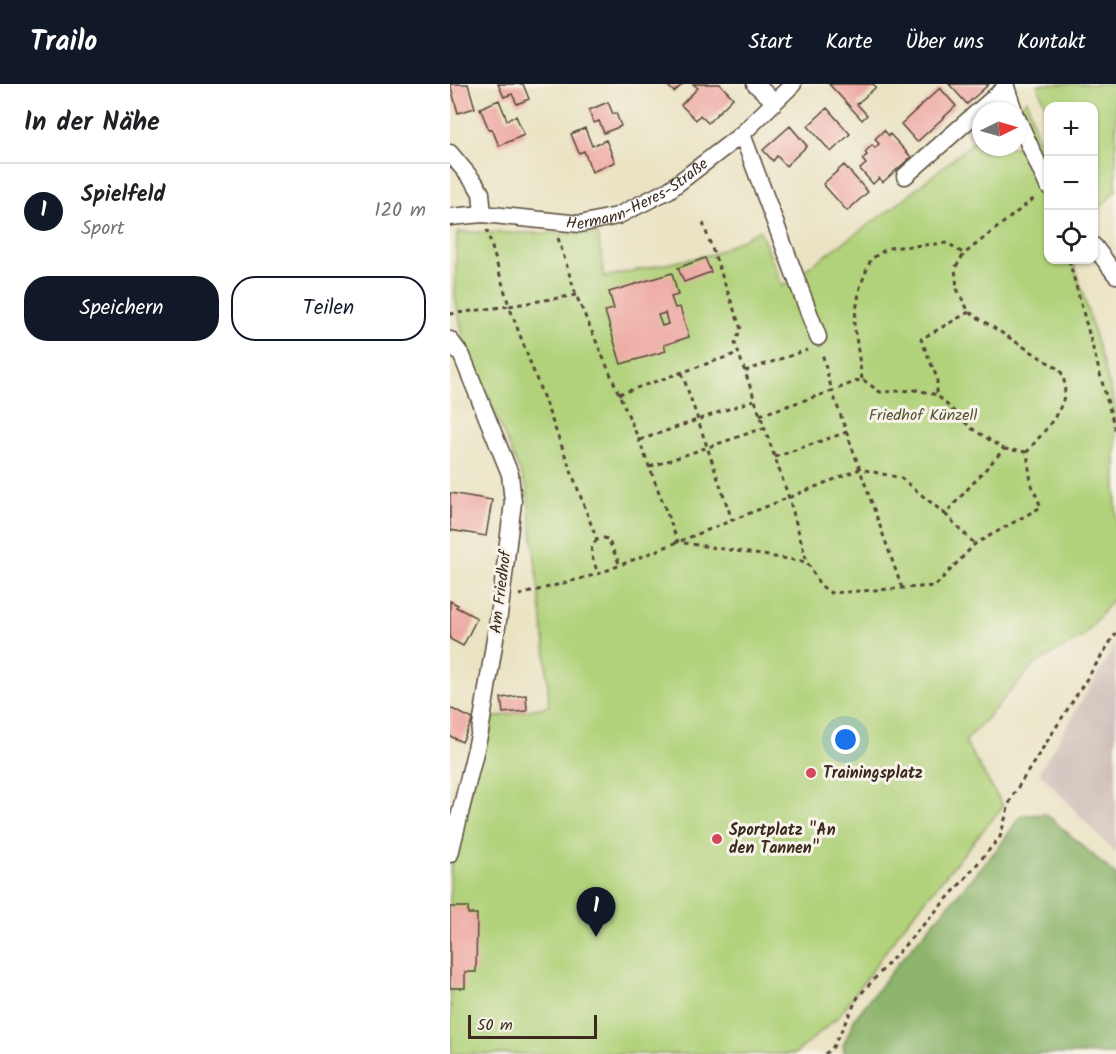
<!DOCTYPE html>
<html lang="de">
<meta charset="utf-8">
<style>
body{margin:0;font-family:Kalam,sans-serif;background:#f6f6f6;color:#202124}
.controls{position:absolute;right:18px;top:18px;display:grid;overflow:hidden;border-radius:12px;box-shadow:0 2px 4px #0004}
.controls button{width:54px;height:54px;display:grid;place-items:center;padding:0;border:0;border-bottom:2px solid #e0e0e0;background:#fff;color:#202124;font:30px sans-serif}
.compass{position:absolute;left:522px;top:18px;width:54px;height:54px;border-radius:50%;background:#fff;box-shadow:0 2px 4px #0004;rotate:85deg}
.scale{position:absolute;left:18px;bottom:15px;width:129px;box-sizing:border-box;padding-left:6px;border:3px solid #3b2a1e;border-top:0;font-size:16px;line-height:21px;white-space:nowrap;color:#3b2a1e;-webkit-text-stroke:4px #f7f3e8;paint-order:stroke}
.you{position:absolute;left:396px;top:656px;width:21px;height:21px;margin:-15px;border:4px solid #fff;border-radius:50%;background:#1a73e8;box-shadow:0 0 0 9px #1a73e833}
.badge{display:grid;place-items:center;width:39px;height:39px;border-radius:50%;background:#111827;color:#fff;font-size:20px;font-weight:700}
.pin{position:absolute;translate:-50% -50px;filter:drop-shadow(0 2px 3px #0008)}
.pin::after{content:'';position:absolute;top:32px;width:21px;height:18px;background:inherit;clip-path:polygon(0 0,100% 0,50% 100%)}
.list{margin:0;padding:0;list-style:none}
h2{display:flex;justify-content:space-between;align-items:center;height:78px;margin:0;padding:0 24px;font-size:26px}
h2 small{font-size:20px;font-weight:400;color:#757577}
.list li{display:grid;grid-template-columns:39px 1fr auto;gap:18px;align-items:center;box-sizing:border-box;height:96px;padding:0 24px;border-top:2px solid #e0e0e0}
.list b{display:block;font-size:22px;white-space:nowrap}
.list p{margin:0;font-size:20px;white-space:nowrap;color:#757577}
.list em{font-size:20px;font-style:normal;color:#757577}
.actions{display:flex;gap:12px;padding:18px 24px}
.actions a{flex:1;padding:14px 0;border:2px solid #111827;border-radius:24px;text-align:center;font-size:21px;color:#111827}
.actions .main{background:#111827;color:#fff}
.icon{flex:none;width:33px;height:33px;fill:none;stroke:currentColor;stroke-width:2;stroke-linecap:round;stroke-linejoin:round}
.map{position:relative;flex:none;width:666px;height:970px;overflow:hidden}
header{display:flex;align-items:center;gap:36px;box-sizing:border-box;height:84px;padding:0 30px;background:#111827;color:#fff}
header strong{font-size:28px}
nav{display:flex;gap:33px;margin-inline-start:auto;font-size:21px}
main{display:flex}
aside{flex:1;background:#fff}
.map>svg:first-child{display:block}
</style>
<header>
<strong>Trailo</strong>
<nav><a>Start</a><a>Karte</a><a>Über uns</a><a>Kontakt</a></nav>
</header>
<main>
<aside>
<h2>In der Nähe<small></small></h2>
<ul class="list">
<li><span class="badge">1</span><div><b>Spielfeld</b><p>Sport</p></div><em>120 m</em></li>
</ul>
<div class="actions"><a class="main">Speichern</a><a>Teilen</a></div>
</aside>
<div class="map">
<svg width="666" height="970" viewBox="0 0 666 970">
<rect width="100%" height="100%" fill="#f7f3e8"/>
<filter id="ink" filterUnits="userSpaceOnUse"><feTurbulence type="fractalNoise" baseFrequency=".0167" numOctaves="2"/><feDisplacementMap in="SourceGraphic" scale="12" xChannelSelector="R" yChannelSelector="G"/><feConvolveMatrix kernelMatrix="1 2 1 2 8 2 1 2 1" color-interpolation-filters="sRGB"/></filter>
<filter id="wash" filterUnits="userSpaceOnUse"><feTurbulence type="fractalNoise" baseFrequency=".008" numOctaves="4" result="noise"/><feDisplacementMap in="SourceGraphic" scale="24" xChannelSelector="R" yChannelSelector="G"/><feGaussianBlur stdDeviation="1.35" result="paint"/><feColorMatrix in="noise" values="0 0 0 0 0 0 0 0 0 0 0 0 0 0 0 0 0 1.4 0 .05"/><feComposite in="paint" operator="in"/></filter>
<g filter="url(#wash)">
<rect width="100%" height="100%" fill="#eae3c3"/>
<path fill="#cfc0ba" d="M 666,560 L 666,770 L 589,688 Z"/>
<path fill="#b1d27a" stroke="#767e4c" stroke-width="1.5" d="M 587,0 L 666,0 L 666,106 L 644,131 L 644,22 L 598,22 L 598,29 Z
M 577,16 L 598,91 L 598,176 L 623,176 L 666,324 L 666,511 L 634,552 L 585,580 L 515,658 L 553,722 L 453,843 L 389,932 L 345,970 L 1,970 L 0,788 L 37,635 L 99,622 L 96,571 L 77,404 L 14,257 L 5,212 L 7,148 L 148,150 L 154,193 L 263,170 L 310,146 L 332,202 L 445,122 L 531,52 L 531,63 L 567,63 L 567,27 L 563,27 Z"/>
<path fill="#8cb46a" stroke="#646f44" stroke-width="1.5" d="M 596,730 L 666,791 L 666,970 L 395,970 L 393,962 L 405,934 L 450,877 L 549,763 L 571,731 Z"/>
<g id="blocks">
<path fill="#eeaaa4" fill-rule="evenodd" d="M 0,0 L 18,0 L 25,24 L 8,29 Z
M 48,0 L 73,0 L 79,15 L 67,20 L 62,10 L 54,13 Z
M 216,0 L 233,0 L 224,8 Z
M 243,0 L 270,0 L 283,14 L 258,39 L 250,31 L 246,36 L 231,21 L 248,4 Z
M 379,0 L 423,0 L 426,3 L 407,20 L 417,31 L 412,36 Z
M 499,0 L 539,0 L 517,20 Z
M 490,4 L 506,22 L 467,58 L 451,40 Z
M 49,16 L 57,36 L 66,32 L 74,51 L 49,62 L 42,45 L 39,46 L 30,24 Z
M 158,18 L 163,30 L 166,29 L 171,42 L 154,49 L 149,37 L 144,39 L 139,26 Z
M 377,24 L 400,50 L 381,68 L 358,42 Z
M 340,42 L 357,62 L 336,82 L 327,72 L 323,77 L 313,66 Z
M 135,44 L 142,62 L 156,56 L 165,78 L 142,88 L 134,67 L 129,69 L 121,50 Z
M 434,46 L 439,52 L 440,50 L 461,73 L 433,98 L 429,94 L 423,100 L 410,85 L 416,80 L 412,75 L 417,71 L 415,68 L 422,61 L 425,64 L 429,60 L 425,55 Z
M 394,81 L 418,108 L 397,127 L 373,100 Z
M 255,174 L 261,188 L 234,198 L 228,184 Z
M 222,189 L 228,211 L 221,213 L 225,224 L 230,223 L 239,253 L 214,261 L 216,267 L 171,280 L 155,227 L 164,225 L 159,208 ZM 215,229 L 218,240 L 212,242 L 208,231 Z
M 0,409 L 42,416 L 36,452 L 0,446 Z
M 0,517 L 8,521 L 6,523 L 27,534 L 13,562 L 0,555 Z
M 76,611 L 77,627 L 53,629 L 51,614 Z
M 0,624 L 23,635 L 12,658 L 0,652 Z
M 0,823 L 18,823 L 18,830 L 27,830 L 26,888 L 15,888 L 15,904 L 0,904 Z"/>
</g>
</g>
<g filter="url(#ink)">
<use href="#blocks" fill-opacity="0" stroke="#554637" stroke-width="1.5"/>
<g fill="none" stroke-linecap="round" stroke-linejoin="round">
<g stroke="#554637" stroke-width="19">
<g id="minor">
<path d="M 305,0 L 324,17"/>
<path d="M 555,0 L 564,27"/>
<path d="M 567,34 L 598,102"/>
<path d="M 292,50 L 368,253"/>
<path d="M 0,69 L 25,99 L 31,109 L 33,130"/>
<path d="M 455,92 L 556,3"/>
<path id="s1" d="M 0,133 L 33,130 L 130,140 L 167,132 L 219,106 L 292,50 L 343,0"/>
<path d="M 644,162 L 666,191"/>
<path d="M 0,256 L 12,272 L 60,390 L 63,418 L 50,524 L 30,648 L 0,770"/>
</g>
</g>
<path stroke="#554637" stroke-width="3" stroke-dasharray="4.5 4.5" stroke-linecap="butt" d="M 253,139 L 291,245 L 285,259 L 339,414 L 357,478
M 108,154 L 126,211 L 189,356 L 228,458 L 357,478 L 370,501 L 381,509 L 485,502 L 525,460 L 591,423 L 581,399 L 577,368 C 595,345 627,317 610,286 L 519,228 L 507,205 L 505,184 L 514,170 L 587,112
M 619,176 L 666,349
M 126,211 L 59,222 L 147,456 L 154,454 L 158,455 L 170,481
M 0,230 L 59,222 L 37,146
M 295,287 L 357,266
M 232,289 L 282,436
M 412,295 L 404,239 L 410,203 L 421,175 L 438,164 L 498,159 L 514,170
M 169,310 L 288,269
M 310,331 L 382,307 L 372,269
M 190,356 L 304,316
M 554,365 L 577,368
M 325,373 L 397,348
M 200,383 L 314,344
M 495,430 L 525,460
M 147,456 C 136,466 144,477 148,489
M 452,504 L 382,307 L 412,295 L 430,308 L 467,306 L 487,311
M 69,511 L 148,490 L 410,385 L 451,394 L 495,430 L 554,365 L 521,344 L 487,311 L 487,294 L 471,255 L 519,228
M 375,970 L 383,963 L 408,913 L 512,798 L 550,753 L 561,714 L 666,549"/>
<use href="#minor" stroke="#fff" stroke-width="16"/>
</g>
</g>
<g fill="#d1495b" stroke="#f7f3e8" stroke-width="2">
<circle cx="361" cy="689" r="6"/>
<circle cx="267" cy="755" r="6"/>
</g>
<g text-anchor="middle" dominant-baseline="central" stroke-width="6" stroke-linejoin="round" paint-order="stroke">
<g font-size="16" fill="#3b2a1e" stroke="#f7f3e8">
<text stroke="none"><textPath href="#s1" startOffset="195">Hermann-Heres-Straße</textPath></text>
<text transform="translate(51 508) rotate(-83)">Am Friedhof</text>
</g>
<g font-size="16" fill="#585435" stroke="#f7f3e8">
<text x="473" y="331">Friedhof Künzell</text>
</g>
<g font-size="16" font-weight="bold" fill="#3b2a1e" stroke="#f7f3e8" text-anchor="start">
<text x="373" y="689">Trainingsplatz</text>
<text x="279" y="746">Sportplatz "An<tspan x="279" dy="18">den Tannen"</tspan></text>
</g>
</g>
</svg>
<div class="controls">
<button>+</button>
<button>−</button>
<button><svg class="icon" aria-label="locate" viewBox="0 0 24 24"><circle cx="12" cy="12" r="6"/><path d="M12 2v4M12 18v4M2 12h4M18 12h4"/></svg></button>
</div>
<svg class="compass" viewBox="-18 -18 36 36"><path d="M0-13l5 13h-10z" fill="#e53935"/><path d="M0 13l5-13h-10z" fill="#757577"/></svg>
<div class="scale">50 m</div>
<div class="you"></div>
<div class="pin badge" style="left:146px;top:853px">1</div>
</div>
</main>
